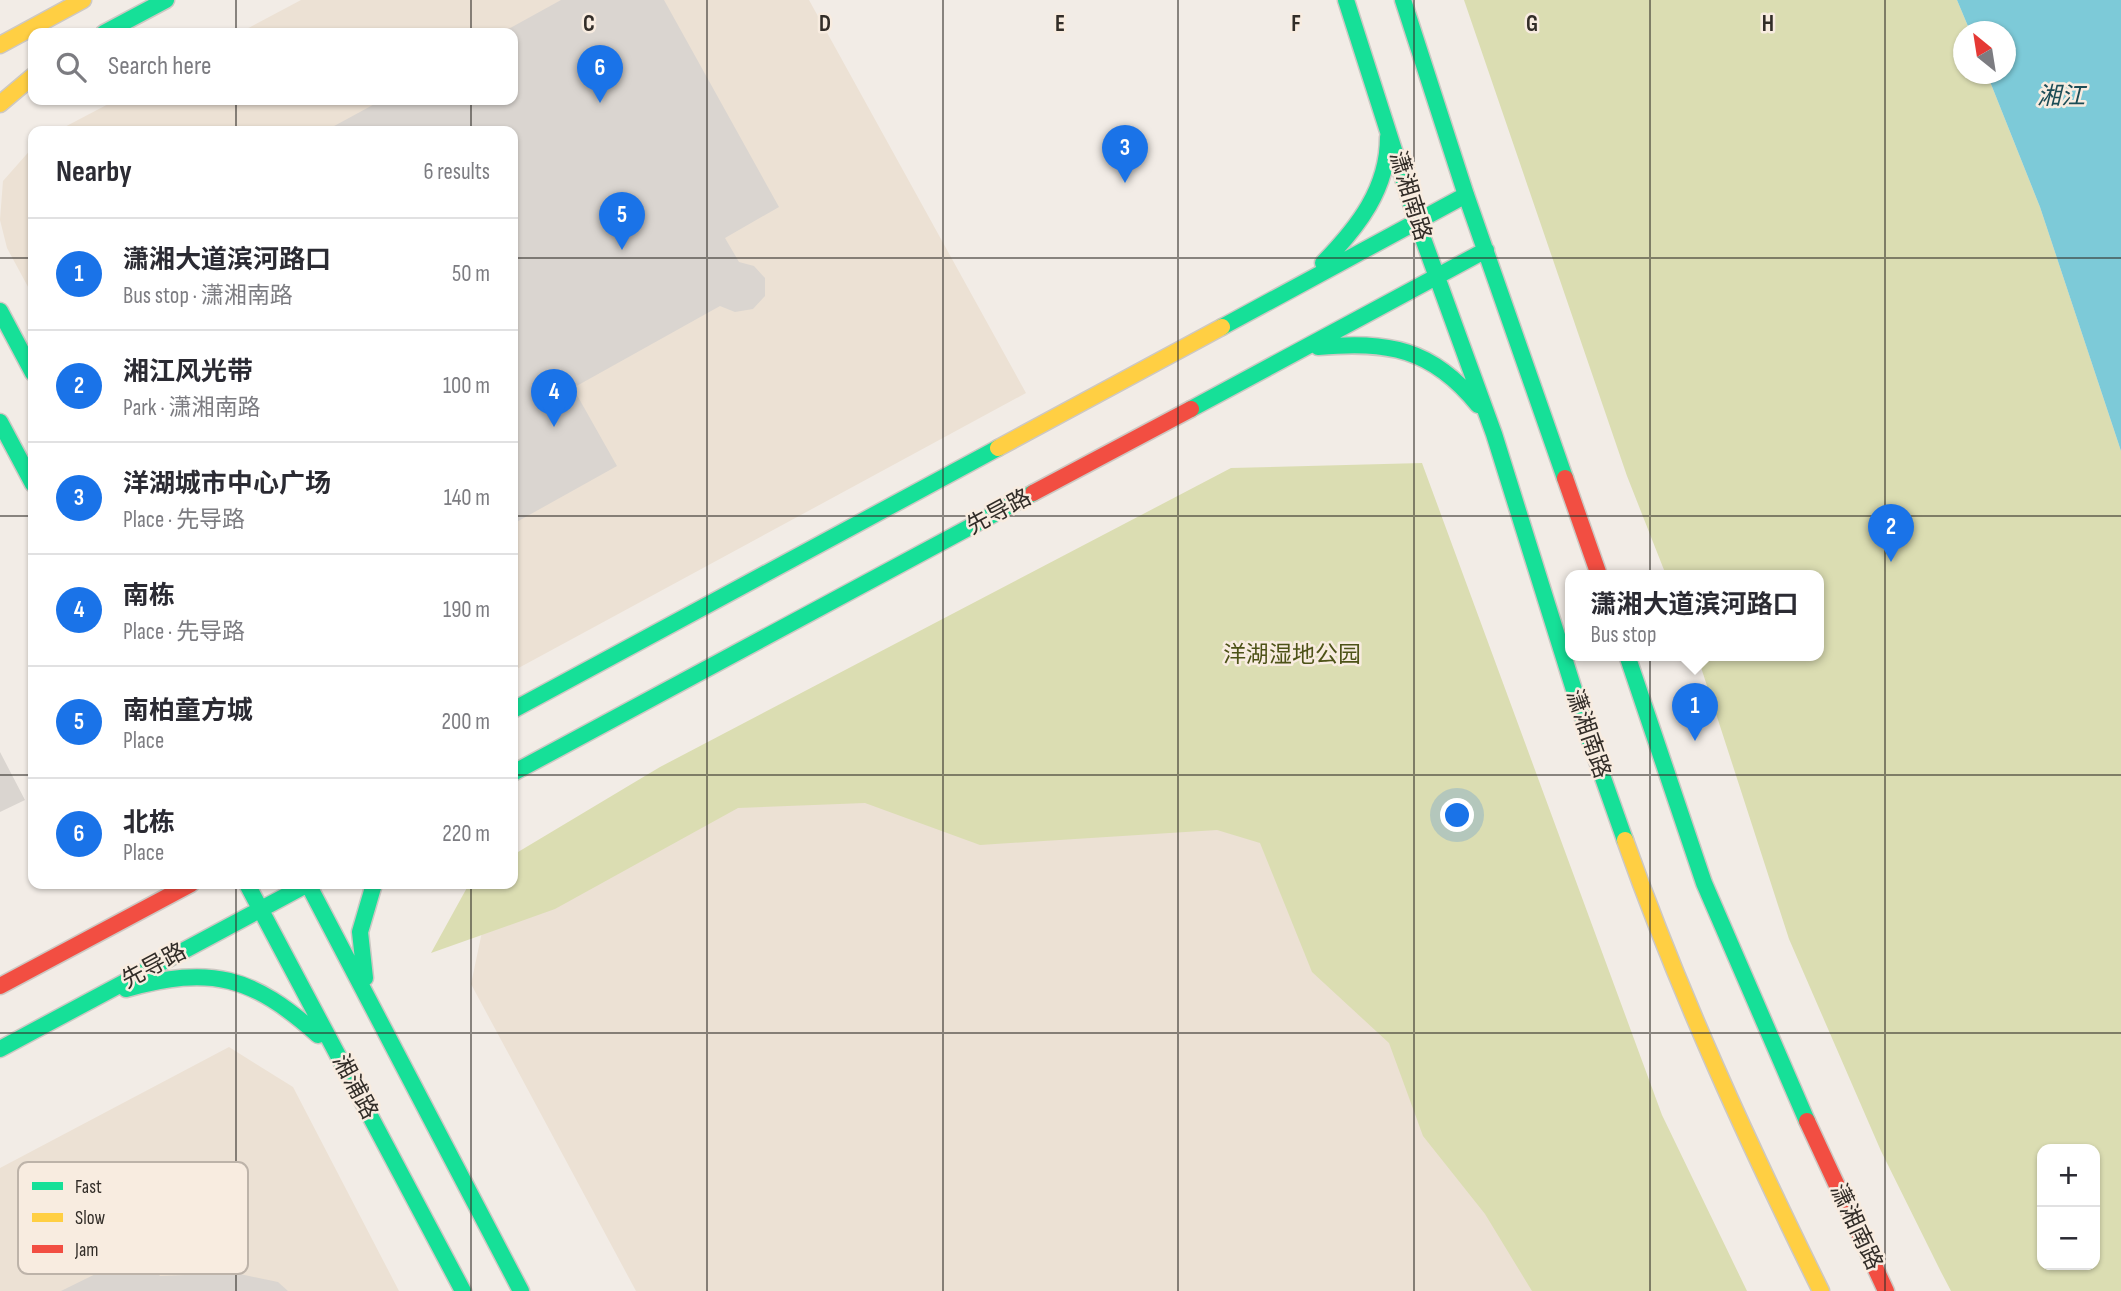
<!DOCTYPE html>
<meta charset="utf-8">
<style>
body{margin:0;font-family:"Sofia Sans Condensed","Noto Sans SC",sans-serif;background:#f2f2f3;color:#2b2b33}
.controls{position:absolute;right:21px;bottom:21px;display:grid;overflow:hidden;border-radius:14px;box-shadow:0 2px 5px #0004}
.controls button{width:63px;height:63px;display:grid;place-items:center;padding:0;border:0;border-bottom:2px solid #e1e1e2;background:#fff;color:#2b2b33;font:35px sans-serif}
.compass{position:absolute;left:1953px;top:21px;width:63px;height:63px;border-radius:50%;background:#fff;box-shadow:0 2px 5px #0004;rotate:330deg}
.you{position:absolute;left:1458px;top:816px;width:24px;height:24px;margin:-18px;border:5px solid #fff;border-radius:50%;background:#1a73e8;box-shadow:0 0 0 10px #1a73e833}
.badge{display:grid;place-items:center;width:46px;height:46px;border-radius:50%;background:#1a73e8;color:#fff;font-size:23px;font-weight:700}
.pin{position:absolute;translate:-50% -58px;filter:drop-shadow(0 2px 4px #0008)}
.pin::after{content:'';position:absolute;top:37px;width:24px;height:21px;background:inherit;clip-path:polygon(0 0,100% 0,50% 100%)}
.popup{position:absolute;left:1565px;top:570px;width:259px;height:91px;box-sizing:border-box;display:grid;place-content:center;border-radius:14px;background:#fff;filter:drop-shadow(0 2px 5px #0005);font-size:23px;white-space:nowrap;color:#7c7c81}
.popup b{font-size:26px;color:#2b2b33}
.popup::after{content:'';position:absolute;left:50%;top:100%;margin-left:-14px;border:14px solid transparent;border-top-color:#fff}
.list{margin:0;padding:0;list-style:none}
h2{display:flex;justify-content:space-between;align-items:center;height:91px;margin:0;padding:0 28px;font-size:30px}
h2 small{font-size:23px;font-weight:400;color:#7c7c81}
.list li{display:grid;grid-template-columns:46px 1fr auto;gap:21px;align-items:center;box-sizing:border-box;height:112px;padding:0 28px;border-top:2px solid #e1e1e2}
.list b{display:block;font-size:26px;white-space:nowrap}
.list p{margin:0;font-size:23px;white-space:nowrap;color:#7c7c81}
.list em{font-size:23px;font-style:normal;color:#7c7c81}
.icon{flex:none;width:38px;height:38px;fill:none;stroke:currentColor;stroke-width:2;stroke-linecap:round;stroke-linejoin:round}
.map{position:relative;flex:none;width:2121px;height:1291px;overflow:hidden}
.search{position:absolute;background:#fff;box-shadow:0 2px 5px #0004;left:28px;top:28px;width:490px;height:77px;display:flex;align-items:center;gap:18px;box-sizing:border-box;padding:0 24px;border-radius:14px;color:#7c7c81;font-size:26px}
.panel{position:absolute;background:#fff;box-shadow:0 2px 5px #0004;left:28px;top:126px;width:490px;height:763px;border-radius:14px}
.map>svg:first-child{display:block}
</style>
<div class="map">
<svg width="2121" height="1291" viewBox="0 0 2121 1291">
<rect width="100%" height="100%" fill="#f2ece6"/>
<path fill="#ece1d4" d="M 301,0 L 809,0 L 1026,393 L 513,671 L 513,131 L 57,131 L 116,100 L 513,100 L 513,33 L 239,33 Z
M 33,147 L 33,296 L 7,248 L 0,220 L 3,181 Z
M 1166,532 L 1620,1291 L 636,1291 L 471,984 L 482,932 Z
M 229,1047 L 293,1087 L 399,1291 L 0,1291 L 0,1168 Z"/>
<path fill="#dbddb2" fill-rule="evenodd" d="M 1464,0 L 1957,0 L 1970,31 L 1964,32 L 1964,74 L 1987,74 L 2040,207 L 2121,451 L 2121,1291 L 1951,1291 L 1941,1272 L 1881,1151 L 1789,939 L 1697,655 L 1819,655 L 1819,575 L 1666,575 L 1627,476 ZM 2042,1149 L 2095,1149 L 2095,1265 L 2042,1265 Z
M 1422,463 L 1662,1115 L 1747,1291 L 1532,1291 L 1485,1214 L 1423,1136 L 1389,1043 L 1312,972 L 1260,843 L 1217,830 L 980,845 L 865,803 L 738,808 L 555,909 L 431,953 L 469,884 L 513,884 L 513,855 L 660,767 L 1231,468 Z"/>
<path fill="#7dcad8" d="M 1957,0 L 2121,0 L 2121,451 L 2040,207 L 1987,74 L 2006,74 L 2006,32 L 1970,31 Z"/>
<path fill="#dad5d0" d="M 561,0 L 664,0 L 779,207 L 725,238 L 739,262 L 754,266 L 765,278 L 765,296 L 753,309 L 735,312 L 720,306 L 573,388 L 617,466 L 513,524 L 513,131 L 325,131 L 382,100 L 513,100 L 513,33 L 501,33 Z
M 0,752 L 25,800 L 0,812 Z
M 130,1257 L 148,1263 L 160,1276 L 235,1273 L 278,1282 L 288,1291 L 61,1291 Z"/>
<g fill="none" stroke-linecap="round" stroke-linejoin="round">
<g stroke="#cdc8c3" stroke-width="19">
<path id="fast" d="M 1346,0 L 1417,222 L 1494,434 L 1590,741 L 1625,840
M 1403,0 L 1466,195 L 1565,478
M 104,33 L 166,0
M 1323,263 C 1358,227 1388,189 1388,137
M 0,311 L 33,373
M 1222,327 L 1466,195
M 1318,347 C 1388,341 1432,348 1478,405
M 1191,409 L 1486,250
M 0,422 L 33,484
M 1627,655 L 1704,883 L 1807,1121
M 513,710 L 998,448
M 513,773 L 1033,493
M 247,884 L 463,1291
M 308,884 L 521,1291
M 365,978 L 360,932 L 374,884
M 126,989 C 211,965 252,976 318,1035
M 0,1049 L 308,884"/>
</g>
<g stroke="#cdc8c3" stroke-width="19">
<path id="slow" d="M 0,45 L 83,0
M 0,104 L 33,76
M 998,448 L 1222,327
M 1625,840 C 1680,995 1748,1143 1821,1291"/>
</g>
<g stroke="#cdc8c3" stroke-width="19">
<path id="jam" d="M 1565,478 L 1599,575
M 1033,493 L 1191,409
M 0,986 L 191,884
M 1807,1121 L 1886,1291"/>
</g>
<use href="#fast" stroke="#16e098" stroke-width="16"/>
<use href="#slow" stroke="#ffcf43" stroke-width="16"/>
<use href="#jam" stroke="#f24e42" stroke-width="16"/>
</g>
<path fill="none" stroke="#322d28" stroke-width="2" stroke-opacity="0.55" d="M 236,0 L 236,33M 471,0 L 471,33M 707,0 L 707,1291M 943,0 L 943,1291M 1178,0 L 1178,1291M 1414,0 L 1414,1291M 1650,0 L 1650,1291M 1885,0 L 1885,1291M 236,100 L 236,131M 471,100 L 471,131M 0,258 L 33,258M 513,258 L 2121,258M 0,516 L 33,516M 513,516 L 2121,516M 0,775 L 33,775M 513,775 L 2121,775M 236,884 L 236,1291M 471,884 L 471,1291M 0,1033 L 2121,1033"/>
<g text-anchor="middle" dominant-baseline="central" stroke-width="5" stroke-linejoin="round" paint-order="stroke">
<g font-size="23" fill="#322d28" stroke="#f8ece0">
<text transform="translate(1410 196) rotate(73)">潇湘南路</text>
<text transform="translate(999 512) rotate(-28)">先导路</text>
<text transform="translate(1588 734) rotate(71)">潇湘南路</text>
<text transform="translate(154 966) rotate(-28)">先导路</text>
<text transform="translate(355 1087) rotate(62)">湘浦路</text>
<text transform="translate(1856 1227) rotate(65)">潇湘南路</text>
</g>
<g font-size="23" fill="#4d5217" stroke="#f8ece0">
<text x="1292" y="655">洋湖湿地公园</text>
</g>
<g font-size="24" font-style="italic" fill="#1b4c56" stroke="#f8ece0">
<text x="2061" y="96">湘江</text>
</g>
</g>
<rect x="18" y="1162" width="230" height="112" rx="10" fill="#f8ece0" stroke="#bdb3a9" stroke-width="2"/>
<rect x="32" y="1182" width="31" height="8" fill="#16e098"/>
<rect x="32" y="1213" width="31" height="9" fill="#ffcf43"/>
<rect x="32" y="1245" width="31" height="8" fill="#f24e42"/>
<g font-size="19" fill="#322d28">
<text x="75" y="1193">Fast</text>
<text x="75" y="1224">Slow</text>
<text x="75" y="1256">Jam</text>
</g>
<g font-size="23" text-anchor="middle" font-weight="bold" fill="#322d28" stroke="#f8ece0" stroke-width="5" stroke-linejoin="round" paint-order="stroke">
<text x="589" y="31">C</text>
<text x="825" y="31">D</text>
<text x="1060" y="31">E</text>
<text x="1296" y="31">F</text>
<text x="1532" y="31">G</text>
<text x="1768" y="31">H</text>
</g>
</svg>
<div class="controls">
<button>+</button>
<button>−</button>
</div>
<svg class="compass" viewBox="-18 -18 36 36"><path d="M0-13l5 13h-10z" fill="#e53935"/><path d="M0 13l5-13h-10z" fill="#7c7c81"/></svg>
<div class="you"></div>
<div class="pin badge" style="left:1695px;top:741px">1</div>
<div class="popup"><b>潇湘大道滨河路口</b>Bus stop</div>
<div class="pin badge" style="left:1891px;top:562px">2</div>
<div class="pin badge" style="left:1125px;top:183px">3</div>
<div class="pin badge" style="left:554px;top:427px">4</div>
<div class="pin badge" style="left:622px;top:250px">5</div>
<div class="pin badge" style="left:600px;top:103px">6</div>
<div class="search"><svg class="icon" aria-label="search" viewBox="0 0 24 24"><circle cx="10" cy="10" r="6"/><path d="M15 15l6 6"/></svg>Search here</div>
<section class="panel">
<h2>Nearby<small>6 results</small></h2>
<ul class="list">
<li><span class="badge">1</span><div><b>潇湘大道滨河路口</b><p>Bus stop · 潇湘南路</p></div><em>50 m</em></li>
<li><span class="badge">2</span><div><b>湘江风光带</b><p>Park · 潇湘南路</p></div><em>100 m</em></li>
<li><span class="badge">3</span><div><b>洋湖城市中心广场</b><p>Place · 先导路</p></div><em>140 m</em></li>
<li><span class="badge">4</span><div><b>南栋</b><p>Place · 先导路</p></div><em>190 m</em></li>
<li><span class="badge">5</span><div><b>南柏童方城</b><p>Place</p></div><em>200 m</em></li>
<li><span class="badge">6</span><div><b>北栋</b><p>Place</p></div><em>220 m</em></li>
</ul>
</section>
</div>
